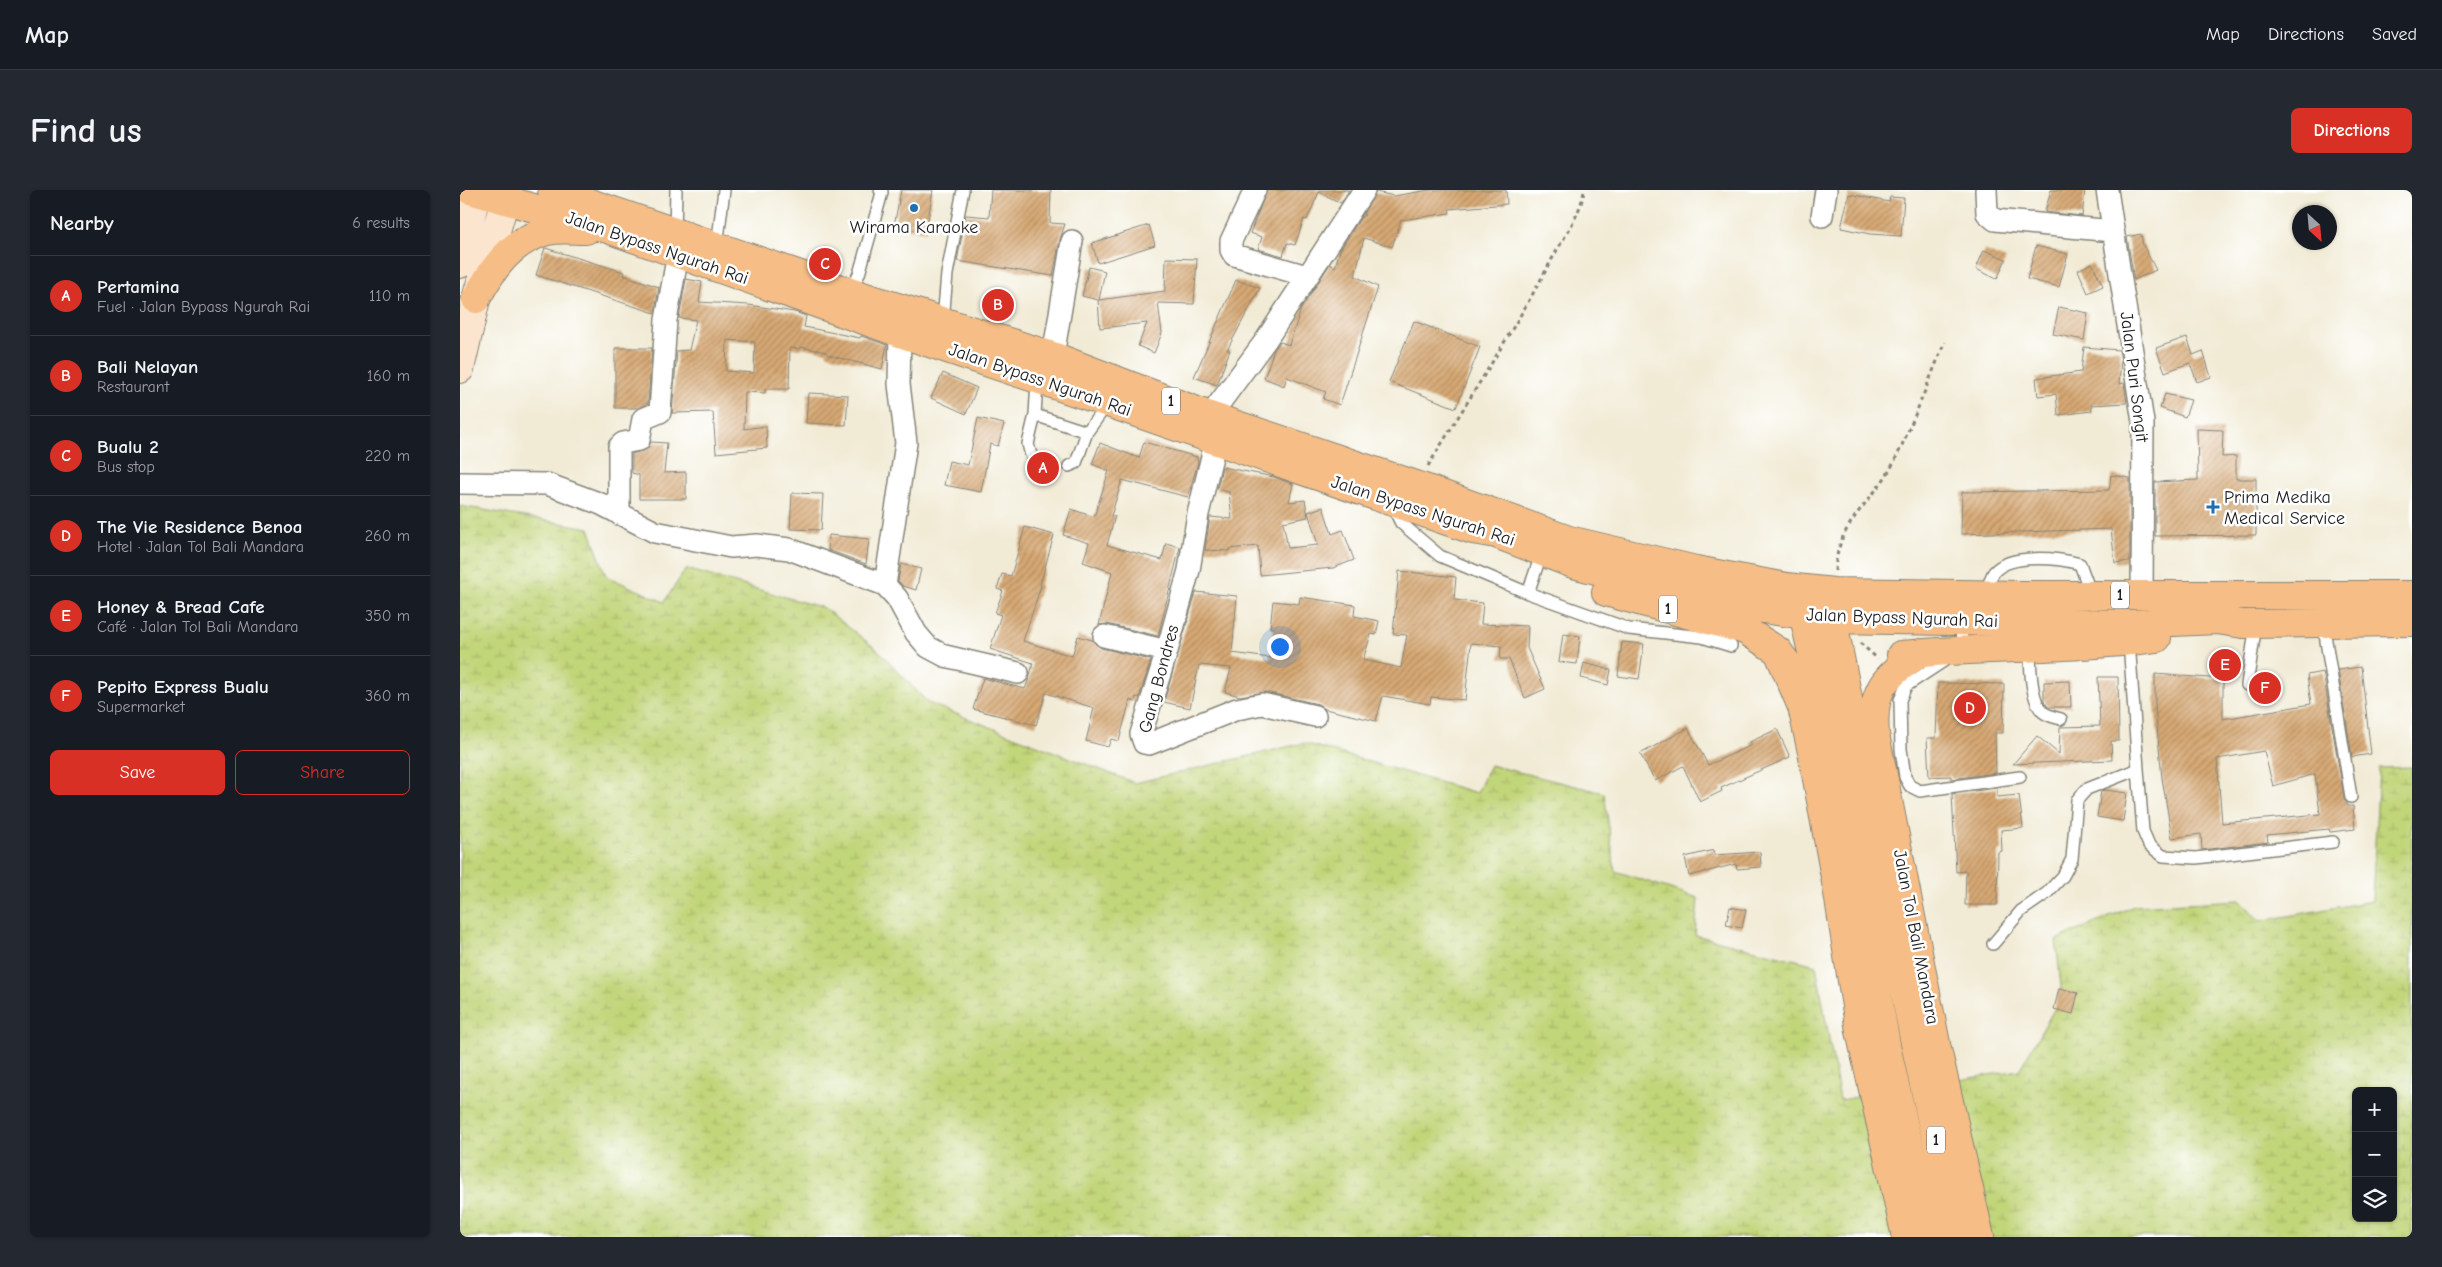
<!DOCTYPE html>
<meta charset="utf-8">
<style>
body{margin:0;font-family:"Comic Neue",sans-serif;background:#242831;color:#f1f3f6}
.controls{position:absolute;right:15px;bottom:15px;display:grid;overflow:hidden;border-radius:8px;box-shadow:0 1px 4px #0004}
.controls button{width:45px;height:45px;display:grid;place-items:center;padding:0;border:0;border-bottom:1px solid #363941;background:#171b24;color:#f1f3f6;font:25px sans-serif}
.compass{position:absolute;left:1832px;top:15px;width:45px;height:45px;border-radius:50%;background:#171b24;box-shadow:0 1px 4px #0004;rotate:154deg}
.you{position:absolute;left:819px;top:456px;width:18px;height:18px;margin:-12px;border:4px solid #fff;border-radius:50%;background:#1a73e8;box-shadow:0 0 0 8px #1a73e833}
.badge{display:grid;place-items:center;width:32px;height:32px;border-radius:50%;background:#d93025;color:#fff;font-size:16px;font-weight:700}
.pin{position:absolute;translate:-50% -50%;border:2px solid #fff;box-shadow:0 1px 5px #0006}
.list{margin:0;padding:0;list-style:none}
h2{display:flex;justify-content:space-between;align-items:center;height:65px;margin:0;padding:0 20px;font-size:21px}
h2 small{font-size:16px;font-weight:400;color:#9ea1a6}
.list li{display:grid;grid-template-columns:32px 1fr auto;gap:15px;align-items:center;box-sizing:border-box;height:80px;padding:0 20px;border-top:1px solid #363941}
.list b{display:block;font-size:19px;white-space:nowrap}
.list p{margin:0;font-size:16px;white-space:nowrap;color:#9ea1a6}
.list em{font-size:16px;font-style:normal;color:#9ea1a6}
.actions{display:flex;gap:10px;padding:15px 20px}
.actions a{flex:1;padding:11px 0;border:1px solid #d93025;border-radius:8px;text-align:center;font-size:18px;color:#d93025}
.actions .main{background:#d93025;color:#fff}
.icon{flex:none;width:28px;height:28px;fill:none;stroke:currentColor;stroke-width:2;stroke-linecap:round;stroke-linejoin:round}
.map{position:relative;flex:none;width:1952px;height:1047px;overflow:hidden;border-radius:8px}
header{display:flex;align-items:center;gap:30px;box-sizing:border-box;height:70px;padding:0 25px;background:#171b24;border-bottom:1px solid #363941}
header strong{font-size:24px}
nav{display:flex;gap:28px;margin-inline-start:auto;font-size:18px}
.intro{display:flex;align-items:center;justify-content:space-between;box-sizing:border-box;height:120px;padding:0 30px}
h1{margin:0;font-size:35px}
.button{padding:12px 22px;border-radius:8px;background:#d93025;color:#fff;font-size:18px;font-weight:700}
main{display:flex;gap:30px;padding:0 30px}
aside{flex:1;background:#171b24;border-radius:8px;box-shadow:0 1px 4px #0004}
.map>svg:first-child{display:block}
</style>
<header>
<strong>Map</strong>
<nav><a>Map</a><a>Directions</a><a>Saved</a></nav>
</header>
<div class="intro"><h1>Find us</h1><a class="button">Directions</a></div>
<main>
<aside>
<h2>Nearby<small>6 results</small></h2>
<ul class="list">
<li><span class="badge">A</span><div><b>Pertamina</b><p>Fuel · Jalan Bypass Ngurah Rai</p></div><em>110 m</em></li>
<li><span class="badge">B</span><div><b>Bali Nelayan</b><p>Restaurant</p></div><em>160 m</em></li>
<li><span class="badge">C</span><div><b>Bualu 2</b><p>Bus stop</p></div><em>220 m</em></li>
<li><span class="badge">D</span><div><b>The Vie Residence Benoa</b><p>Hotel · Jalan Tol Bali Mandara</p></div><em>260 m</em></li>
<li><span class="badge">E</span><div><b>Honey &amp; Bread Cafe</b><p>Café · Jalan Tol Bali Mandara</p></div><em>350 m</em></li>
<li><span class="badge">F</span><div><b>Pepito Express Bualu</b><p>Supermarket</p></div><em>360 m</em></li>
</ul>
<div class="actions"><a class="main">Save</a><a>Share</a></div>
</aside>
<div class="map">
<svg width="1952" height="1047" viewBox="0 0 1952 1047">
<defs>
<pattern id="wetland-marsh" width="20" height="14" patternUnits="userSpaceOnUse" patternTransform="scale(1.25)"><rect width="20" height="14" fill="#c1d579"/><path d="M1 5h8M5 5V1M11 12h8M15 12V8" fill="none" stroke="#a5b668"/></pattern>
<pattern id="building-hatch" width="6" height="6" patternUnits="userSpaceOnUse" patternTransform="scale(1.25)"><rect width="6" height="6" fill="#d7a974"/><path d="M-1 1l2-2M0 6l6-6M5 7l2-2" fill="none" stroke="#ae895e"/></pattern>
</defs>
<rect width="100%" height="100%" fill="#fff"/>
<filter id="ink" filterUnits="userSpaceOnUse"><feTurbulence type="fractalNoise" baseFrequency=".02" numOctaves="2"/><feDisplacementMap in="SourceGraphic" scale="10" xChannelSelector="R" yChannelSelector="G"/><feConvolveMatrix kernelMatrix="1 2 1 2 8 2 1 2 1" color-interpolation-filters="sRGB"/></filter>
<filter id="wash" filterUnits="userSpaceOnUse"><feTurbulence type="fractalNoise" baseFrequency=".0096" numOctaves="4" result="noise"/><feDisplacementMap in="SourceGraphic" scale="20" xChannelSelector="R" yChannelSelector="G"/><feGaussianBlur stdDeviation="1.12" result="paint"/><feColorMatrix in="noise" values="0 0 0 0 0 0 0 0 0 0 0 0 0 0 0 0 0 1.4 0 .05"/><feComposite in="paint" operator="in"/></filter>
<g filter="url(#wash)">
<rect width="100%" height="100%" fill="#f1ebd5"/>
<path fill="url(#wetland-marsh)" stroke="#6e784a" fill-rule="evenodd" d="M 0,316 L 129,338 L 146,386 L 204,412 L 226,379 L 364,418 L 420,462 L 468,513 L 675,593 L 844,553 L 1017,603 L 1030,575 L 1144,603 L 1155,681 L 1238,708 L 1235,745 L 1356,775 L 1380,910 L 1559,880 L 1602,806 L 1596,750 L 1674,716 L 1780,710 L 1800,731 L 1912,711 L 1919,578 L 1952,577 L 1952,1047 L 0,1047 ZM 1896,901 L 1933,901 L 1933,1028 L 1896,1028 Z"/>
<g id="blocks">
<path fill="url(#building-hatch)" fill-rule="evenodd" d="M 441,0 L 473,0 L 466,42 L 434,36 Z
M 531,0 L 591,0 L 590,33 L 605,34 L 600,49 L 593,86 L 497,71 L 506,25 L 529,27 Z
M 807,0 L 889,0 L 881,13 L 859,2 L 847,30 L 844,29 L 835,55 L 827,53 L 823,66 L 798,59 L 802,47 L 790,43 Z
M 969,0 L 1046,0 L 1047,14 L 989,19 L 990,23 L 941,30 L 932,57 L 904,48 L 895,86 L 918,97 L 880,215 L 863,209 L 866,202 L 827,187 L 824,196 L 804,188 L 814,160 L 820,152 L 829,155 L 841,119 L 870,74 L 875,77 L 880,60 L 901,27 L 905,25 L 903,24 L 916,2 L 934,6 Z
M 1591,0 L 1625,0 L 1622,26 L 1585,22 Z
M 1389,4 L 1429,12 L 1430,7 L 1444,8 L 1441,46 L 1410,44 L 1381,38 Z
M 689,35 L 695,55 L 638,73 L 632,53 Z
M 1681,44 L 1683,55 L 1696,80 L 1674,90 L 1667,47 Z
M 1576,56 L 1608,64 L 1599,97 L 1567,89 Z
M 85,58 L 164,82 L 163,85 L 199,97 L 195,123 L 76,85 Z
M 1524,60 L 1546,69 L 1537,89 L 1516,79 Z
M 706,68 L 737,69 L 734,114 L 698,113 L 702,143 L 694,163 L 678,156 L 687,133 L 640,138 L 638,110 L 622,106 L 629,77 L 645,81 L 639,110 L 705,101 Z
M 1632,73 L 1643,96 L 1628,103 L 1618,80 Z
M 226,89 L 242,92 L 239,112 L 289,115 L 334,122 L 346,126 L 344,137 L 400,148 L 401,146 L 427,155 L 422,179 L 368,165 L 366,162 L 341,157 L 341,159 L 330,158 L 329,199 L 305,199 L 305,203 L 285,202 L 284,239 L 306,236 L 307,258 L 256,263 L 253,222 L 212,223 L 217,161 L 229,160 L 236,130 L 219,128 ZM 267,150 L 295,152 L 294,183 L 266,181 Z
M 776,90 L 800,98 L 767,160 L 770,160 L 757,195 L 734,187 Z
M 1599,117 L 1628,123 L 1624,150 L 1593,144 Z
M 954,131 L 1020,157 L 996,218 L 929,192 Z
M 1727,147 L 1733,165 L 1743,161 L 1751,187 L 1737,192 L 1730,173 L 1705,182 L 1696,158 Z
M 1624,157 L 1659,160 L 1661,170 L 1659,194 L 1664,193 L 1667,213 L 1631,215 L 1632,221 L 1598,225 L 1596,204 L 1578,206 L 1576,188 L 1621,182 Z
M 155,158 L 192,158 L 188,213 L 178,218 L 155,218 Z
M 483,183 L 517,198 L 506,224 L 471,208 Z
M 348,203 L 388,205 L 386,235 L 346,233 Z
M 1705,204 L 1731,210 L 1725,227 L 1700,218 Z
M 518,228 L 544,234 L 538,256 L 530,254 L 521,302 L 484,295 L 489,271 L 508,275 Z
M 1737,239 L 1763,240 L 1762,267 L 1776,266 L 1776,289 L 1796,289 L 1796,345 L 1695,346 L 1695,292 L 1738,290 Z
M 191,252 L 207,253 L 204,283 L 226,282 L 226,309 L 179,309 L 179,285 L 172,283 L 172,264 L 187,259 Z
M 684,252 L 737,267 L 738,272 L 728,307 L 662,290 L 651,326 L 655,326 L 647,355 L 702,370 L 706,353 L 720,357 L 698,446 L 647,434 L 639,435 L 652,382 L 623,372 L 629,353 L 603,345 L 611,319 L 634,327 L 649,281 L 632,274 L 640,253 L 679,268 Z
M 762,277 L 814,287 L 833,294 L 829,312 L 845,310 L 848,327 L 823,332 L 828,358 L 858,355 L 848,322 L 863,317 L 872,344 L 883,340 L 894,370 L 873,378 L 800,385 L 798,356 L 769,359 L 769,361 L 745,360 L 750,327 L 772,329 L 769,302 L 757,299 Z
M 1651,285 L 1670,288 L 1670,371 L 1655,373 L 1651,339 L 1501,344 L 1502,302 L 1649,300 Z
M 332,303 L 363,304 L 361,340 L 330,339 Z
M 565,337 L 594,345 L 580,395 L 581,396 L 563,451 L 612,466 L 618,446 L 632,450 L 641,458 L 691,470 L 679,508 L 676,507 L 675,512 L 670,510 L 659,551 L 651,549 L 648,557 L 626,551 L 634,518 L 586,503 L 576,535 L 513,519 L 523,488 L 565,499 L 570,486 L 573,473 L 530,459 L 541,425 L 535,423 L 543,401 L 537,399 L 542,384 L 551,386 Z
M 369,345 L 409,349 L 406,374 L 368,360 Z
M 441,374 L 461,379 L 456,400 L 443,396 L 438,391 Z
M 939,381 L 996,387 L 994,410 L 1023,413 L 1021,434 L 1068,436 L 1067,458 L 1085,499 L 1065,508 L 1049,469 L 1040,469 L 1041,456 L 1011,453 L 1005,510 L 971,507 L 970,514 L 923,506 L 916,531 L 865,519 L 858,514 L 805,502 L 780,506 L 765,502 L 771,478 L 739,475 L 730,518 L 704,512 L 736,402 L 777,406 L 772,463 L 810,468 L 814,438 L 810,438 L 813,411 L 839,414 L 840,407 L 895,415 L 894,426 L 919,431 L 916,445 L 911,444 L 903,470 L 941,478 L 947,445 L 933,444 Z
M 1103,444 L 1120,446 L 1117,474 L 1099,472 Z
M 1162,452 L 1184,454 L 1179,489 L 1158,486 Z
M 1124,473 L 1151,480 L 1148,495 L 1121,488 Z
M 1901,477 L 1911,564 L 1892,567 L 1878,480 Z
M 1863,482 L 1884,608 L 1888,616 L 1893,616 L 1895,639 L 1870,642 L 1869,639 L 1807,645 L 1808,652 L 1742,660 L 1741,644 L 1712,648 L 1702,588 L 1695,516 L 1695,484 L 1763,489 L 1763,529 L 1851,514 L 1847,485 ZM 1804,561 L 1813,596 L 1855,584 L 1860,624 L 1762,633 L 1757,569 Z
M 1638,487 L 1658,487 L 1659,551 L 1651,551 L 1652,570 L 1553,574 L 1577,546 L 1599,564 L 1600,537 L 1640,536 Z
M 1610,491 L 1611,517 L 1588,517 L 1584,511 L 1584,492 Z
M 1478,493 L 1544,494 L 1543,543 L 1535,543 L 1536,583 L 1491,589 L 1491,586 L 1469,587 L 1467,548 L 1476,548 Z
M 1228,538 L 1248,575 L 1292,555 L 1290,552 L 1317,539 L 1330,567 L 1261,598 L 1262,601 L 1240,612 L 1223,576 L 1195,591 L 1180,564 Z
M 1537,598 L 1537,607 L 1559,605 L 1563,638 L 1541,640 L 1542,661 L 1538,662 L 1537,715 L 1505,715 L 1506,681 L 1496,682 L 1492,604 Z
M 1646,600 L 1667,603 L 1663,631 L 1637,627 L 1641,601 Z
M 1254,660 L 1255,665 L 1300,662 L 1301,677 L 1277,679 L 1276,674 L 1229,686 L 1225,667 Z
M 1270,717 L 1286,720 L 1282,738 L 1266,735 Z
M 1599,799 L 1618,803 L 1613,824 L 1594,819 Z"/>
</g>
</g>
<g filter="url(#ink)">
<use href="#blocks" fill-opacity="0" stroke="#868478" stroke-width="1"/>
<g fill="none" stroke-linecap="round" stroke-linejoin="round">
<g stroke="#868478" stroke-width="14">
<path id="lane" d="M 215,42 L 216,0
M 257,57 L 264,0
M 390,102 L 399,84 L 420,10 L 422,2 L 420,0
M 483,131 L 487,84 L 503,0
M 575,225 L 627,242
M 571,265 L 568,254 L 575,225 L 577,190
M 609,276 L 616,273 L 627,242 L 648,213
M 933,317 L 941,333 L 980,366 L 1068,403 L 1169,439 L 1242,447 L 1271,456
M 1068,403 L 1082,362
M 1526,404 C 1528,398 1530,387 1534,382 C 1550,363 1599,368 1620,374 L 1631,404
M 1501,431 L 1502,459 L 1446,496 L 1440,510 L 1441,559 L 1445,587 L 1450,596 L 1460,601 L 1560,587
M 1863,432 L 1891,607
M 1570,456 C 1570,472 1570,510 1583,522 C 1588,526 1594,527 1601,529
M 1787,495 L 1796,434
M 1678,579 L 1683,641 L 1689,655 L 1703,666 L 1736,668 L 1873,652
M 1533,754 L 1561,721 L 1587,703 L 1603,686 L 1612,669 L 1617,610 L 1627,599 L 1678,579 L 1669,451"/>
</g>
<g stroke="#868478" stroke-width="24">
<path id="street" d="M 795,0 L 771,51 L 771,60 L 774,65 L 847,86
M 1526,0 L 1527,23 L 1535,30 L 1653,41
M 1647,0 L 1683,232 L 1682,406
M 1362,26 L 1366,0
M 593,166 L 612,51
M 750,226 L 806,150 L 904,0
M 756,250 L 738,324 L 729,380 L 707,461 L 681,544 L 684,553 L 689,554 L 777,519 L 802,514 L 855,526
M 0,293 L 87,294 L 141,314 L 195,342 L 271,357 L 297,355 L 329,359 L 425,395 L 437,408 L 456,443 L 468,457 L 485,466 L 558,483
M 159,324 L 159,257 L 163,253 L 179,250 L 183,229 L 200,222 L 206,130 L 218,64
M 425,395 L 446,253 L 439,194 L 440,143
M 644,446 L 707,461"/>
</g>
<g stroke="#868478" stroke-width="30">
<path id="secondary" d="M 0,74 L 17,0
M 0,179 L 16,109 L 48,0"/>
</g>
<g stroke="#868478" stroke-width="30">
<path id="highway" d="M 10,0 L 148,39 L 440,143 L 648,213 L 1013,340 L 1036,344 L 1113,374 L 1235,406 L 1309,420 L 1372,429 L 1669,434 L 1757,430 L 1783,434 L 1952,432
M 92,0 L 390,102 L 593,166 L 750,226 L 956,295 L 1109,350 L 1236,380 L 1326,397 L 1374,402 L 1563,405 L 1952,405
M 16,109 C 32,79 51,51 87,41 C 99,38 114,40 126,40
M 1146,402 L 1285,440 L 1318,461 L 1329,476
M 1340,409 L 1369,538 L 1427,860 L 1469,1047
M 1369,411 L 1455,853 L 1497,1047
M 1318,461 L 1342,517 L 1352,562 L 1378,703 L 1400,841 L 1446,1047
M 1460,463 C 1425,487 1411,498 1415,544 L 1477,859 L 1520,1047
M 1441,465 C 1526,456 1612,460 1697,448"/>
</g>
<path stroke="#868478" stroke-width="3" stroke-dasharray="4 4" stroke-linecap="butt" d="M 968,276 C 1010,207 1054,140 1092,69 C 1104,47 1120,26 1124,1
M 1375,381 C 1378,329 1413,314 1434,272 C 1453,233 1468,192 1485,152
M 1400,453 L 1418,469"/>
<use href="#lane" stroke="#fff" stroke-width="11"/>
<use href="#street" stroke="#fff" stroke-width="21"/>
<use href="#secondary" stroke="#fbe5cf" stroke-width="28"/>
<use href="#highway" stroke="#f6be86" stroke-width="28"/>
</g>
</g>
<g fill="#1f6fb2" stroke="#fff" stroke-width="2">
<circle cx="454" cy="18" r="5"/>
<path d="M1750.5 309.5h5v5h5v5h-5v5h-5v-5h-5v-5h5z"/>
</g>
<g text-anchor="middle" dominant-baseline="central" stroke-width="5" stroke-linejoin="round" paint-order="stroke">
<g fill="#fff" stroke="#606060" stroke-width="1">
<rect x="702" y="197.5" width="18" height="27" rx="4"/>
<rect x="1651" y="391.5" width="18" height="27" rx="4"/>
<rect x="1199" y="405.5" width="18" height="27" rx="4"/>
<rect x="1467" y="936.5" width="18" height="27" rx="4"/>
</g>
<g font-size="16" font-weight="bold" fill="#1c1c1c">
<text x="711" y="211">1</text>
<text x="1660" y="405">1</text>
<text x="1208" y="419">1</text>
<text x="1476" y="950">1</text>
</g>
<g font-size="18" fill="#1c1c1c" stroke="#fff">
<text x="454" y="37">Wirama Karaoke</text>
<text x="1764" y="307" text-anchor="start">Prima Medika<tspan x="1764" dy="21">Medical Service</tspan></text>
</g>
<g font-size="18" fill="#1c1c1c" stroke="#fff">
<text transform="translate(197 58) rotate(19)">Jalan Bypass Ngurah Rai</text>
<text transform="translate(1674 187) rotate(83)">Jalan Puri Songit</text>
<text transform="translate(580 190) rotate(19)">Jalan Bypass Ngurah Rai</text>
<text transform="translate(963 321) rotate(18)">Jalan Bypass Ngurah Rai</text>
<text transform="translate(1442 428) rotate(2)">Jalan Bypass Ngurah Rai</text>
<text transform="translate(699 489) rotate(-75)">Gang Bondres</text>
<text transform="translate(1456 747) rotate(79)">Jalan Tol Bali Mandara</text>
</g>
</g>
</svg>
<div class="controls">
<button>+</button>
<button>−</button>
<button><svg class="icon" aria-label="layers" viewBox="0 0 24 24"><path d="M12 4l9 5-9 5-9-5zM3 14l9 5 9-5"/></svg></button>
</div>
<svg class="compass" viewBox="-18 -18 36 36"><path d="M0-13l5 13h-10z" fill="#e53935"/><path d="M0 13l5-13h-10z" fill="#9ea1a6"/></svg>
<div class="you"></div>
<div class="pin badge" style="left:583px;top:278px">A</div>
<div class="pin badge" style="left:538px;top:115px">B</div>
<div class="pin badge" style="left:365px;top:74px">C</div>
<div class="pin badge" style="left:1510px;top:518px">D</div>
<div class="pin badge" style="left:1765px;top:475px">E</div>
<div class="pin badge" style="left:1805px;top:498px">F</div>
</div>
</main>
